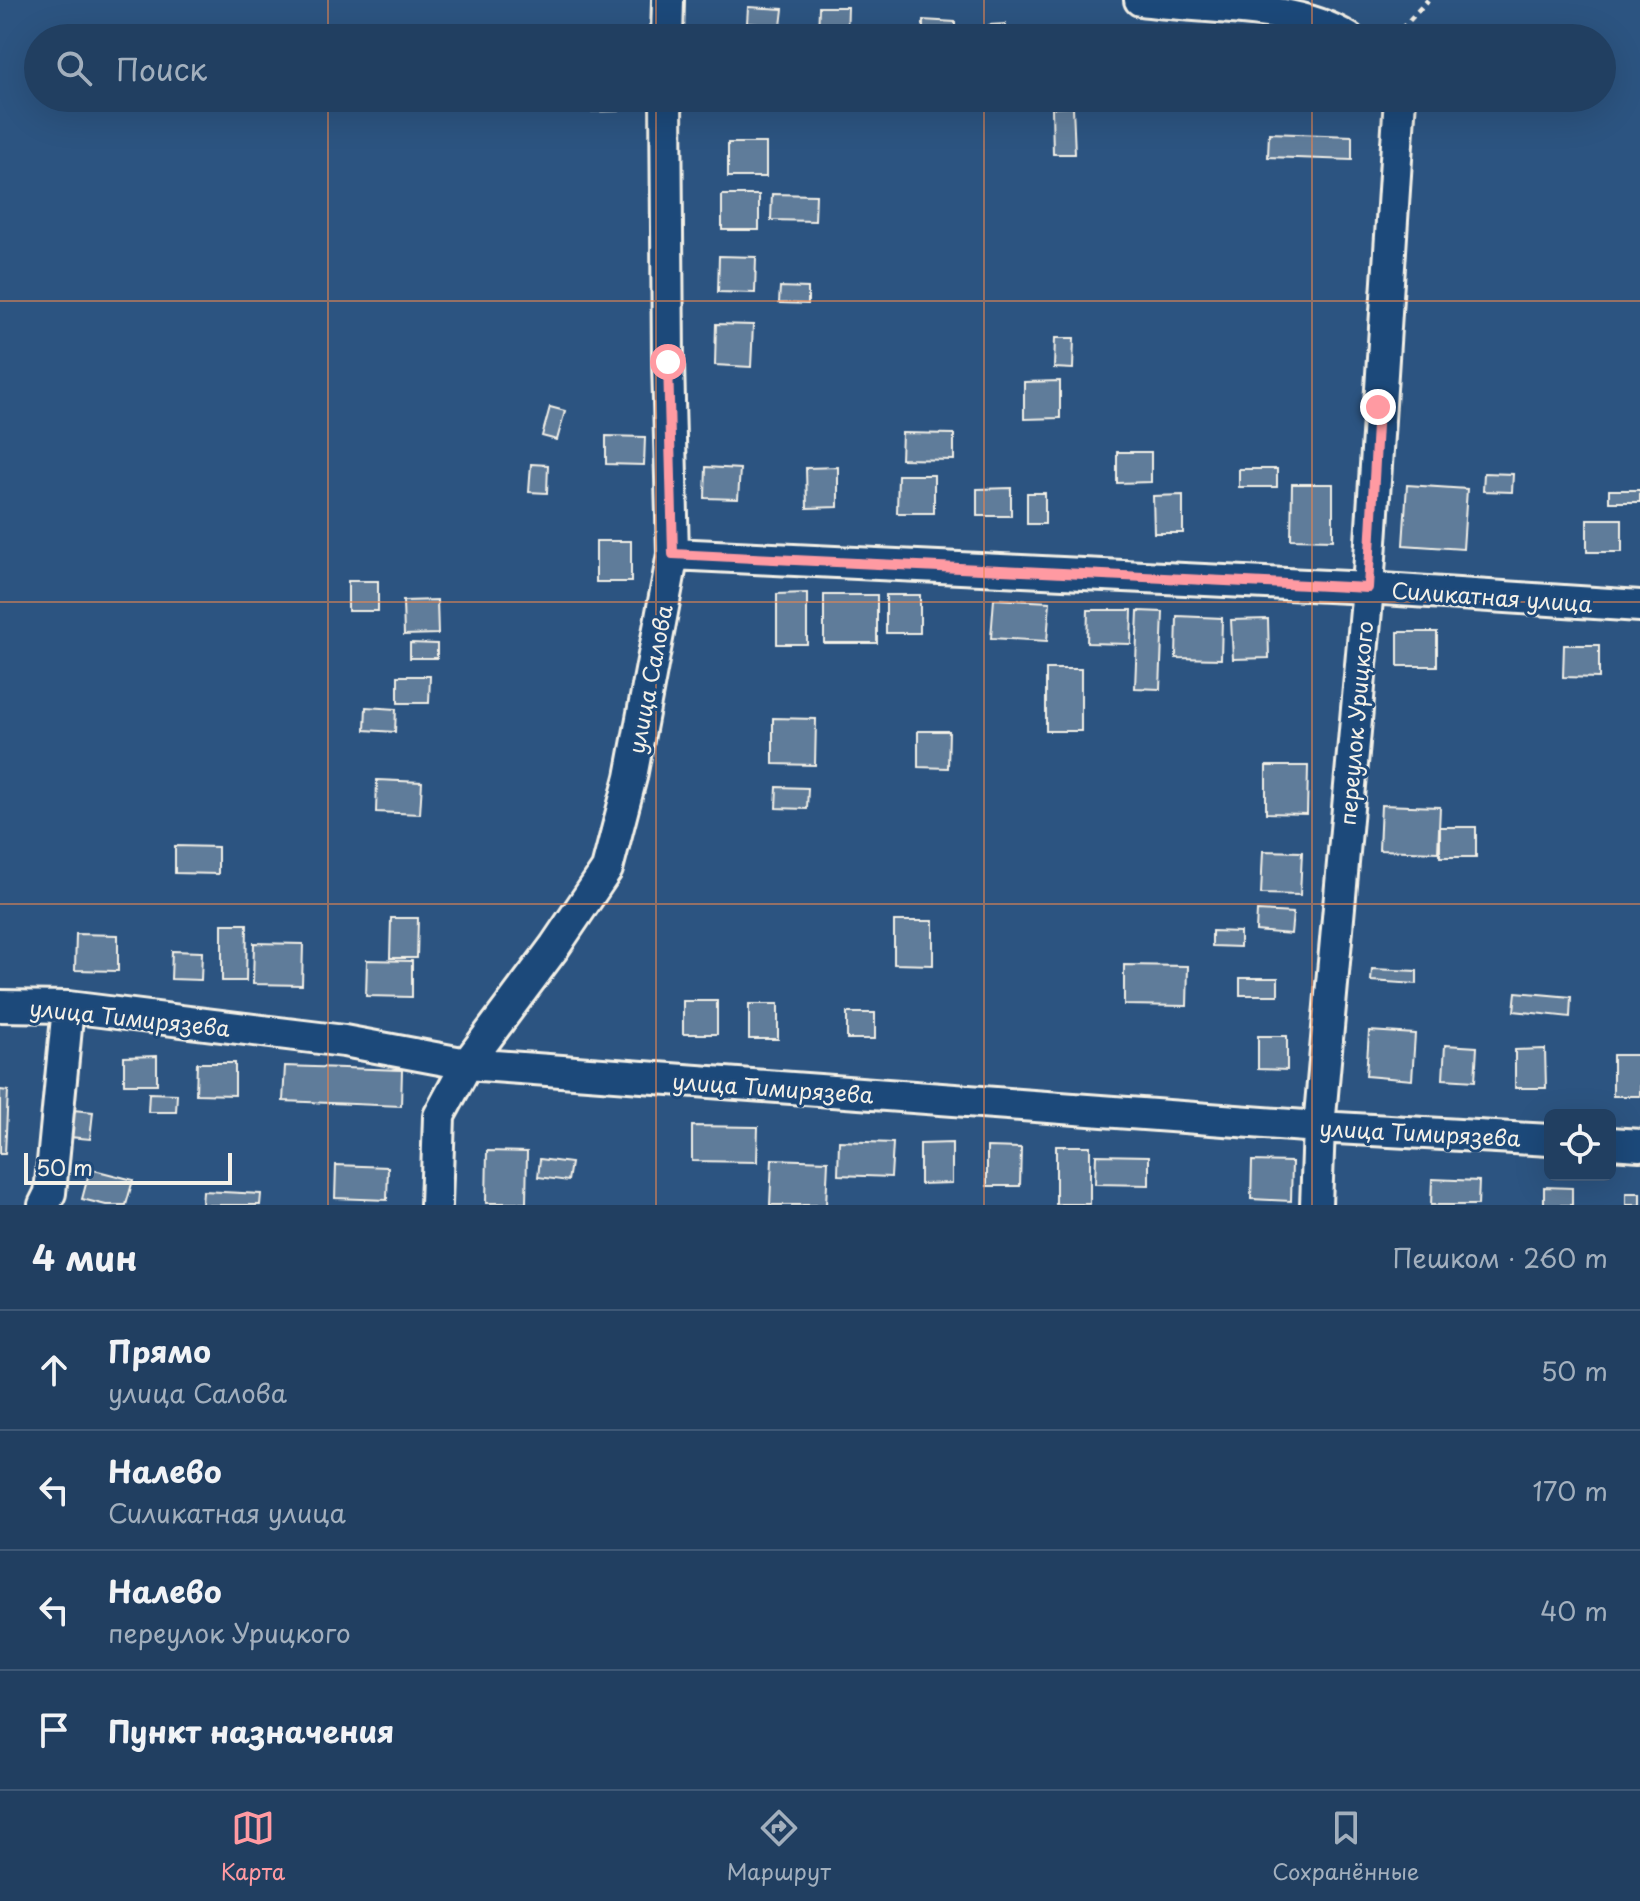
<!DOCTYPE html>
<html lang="ru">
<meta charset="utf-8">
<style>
body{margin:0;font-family:"Playpen Sans",sans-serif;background:#294667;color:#f1f3f6}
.controls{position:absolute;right:24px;bottom:24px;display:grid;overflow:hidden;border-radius:12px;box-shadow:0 8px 32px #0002}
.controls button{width:72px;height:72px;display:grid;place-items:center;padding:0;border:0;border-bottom:2px solid #3e5876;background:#213f61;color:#f1f3f6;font:40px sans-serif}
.scale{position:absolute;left:24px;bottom:20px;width:208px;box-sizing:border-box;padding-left:8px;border:4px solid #f4f1e8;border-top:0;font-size:22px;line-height:28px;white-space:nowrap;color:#f4f1e8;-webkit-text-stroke:6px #1f4a7a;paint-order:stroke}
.stop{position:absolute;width:24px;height:24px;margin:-18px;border:6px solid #ff9aa2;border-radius:50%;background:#fff}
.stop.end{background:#ff9aa2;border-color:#fff;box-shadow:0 2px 8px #0008}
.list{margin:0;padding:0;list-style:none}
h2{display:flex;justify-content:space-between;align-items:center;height:104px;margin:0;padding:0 32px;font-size:34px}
h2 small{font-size:26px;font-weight:400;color:#a2afbd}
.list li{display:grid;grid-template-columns:52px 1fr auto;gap:24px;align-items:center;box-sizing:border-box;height:120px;padding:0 32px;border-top:2px solid #3e5876}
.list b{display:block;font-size:30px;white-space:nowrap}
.list p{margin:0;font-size:26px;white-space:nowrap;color:#a2afbd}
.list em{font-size:26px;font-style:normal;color:#a2afbd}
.icon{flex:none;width:44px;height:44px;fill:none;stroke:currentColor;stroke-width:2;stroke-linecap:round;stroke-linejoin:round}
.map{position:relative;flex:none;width:1640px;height:1205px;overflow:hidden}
.search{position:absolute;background:#213f61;box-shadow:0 8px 32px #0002;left:24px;right:24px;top:24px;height:88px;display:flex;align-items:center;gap:20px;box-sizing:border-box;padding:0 28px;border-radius:44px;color:#a2afbd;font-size:30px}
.sheet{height:584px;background:#213f61}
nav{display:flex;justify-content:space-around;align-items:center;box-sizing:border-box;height:112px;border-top:2px solid #3e5876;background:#213f61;font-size:22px;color:#a2afbd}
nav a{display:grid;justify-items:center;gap:4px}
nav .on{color:#ff9aa2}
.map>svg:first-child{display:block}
</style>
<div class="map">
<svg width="1640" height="1205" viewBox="0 0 1640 1205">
<rect width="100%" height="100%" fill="#2c5481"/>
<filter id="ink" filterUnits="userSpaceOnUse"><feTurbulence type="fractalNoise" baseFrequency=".0125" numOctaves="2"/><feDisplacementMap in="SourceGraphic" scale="16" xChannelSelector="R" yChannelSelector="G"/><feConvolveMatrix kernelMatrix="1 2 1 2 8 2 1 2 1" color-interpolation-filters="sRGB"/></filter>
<g filter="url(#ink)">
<path fill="#5e7b9a" stroke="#f4f1e8" stroke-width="2" d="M 748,7 L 783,9 L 781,26 L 747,23 Z
M 819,7 L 848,7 L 847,38 L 818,38 Z
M 923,20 L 955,22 L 955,38 L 923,38 Z
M 1005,24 L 1005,38 L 990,38 L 989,25 Z
M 1035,30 L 1064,30 L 1064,38 L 1035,38 Z
M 564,98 L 618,98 L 619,111 L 565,112 Z
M 1312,98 L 1366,98 L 1366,103 Z
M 1073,107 L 1075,154 L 1053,154 L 1052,108 Z
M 1269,133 L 1352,136 L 1352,160 L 1268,157 Z
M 728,143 L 766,143 L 766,177 L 728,177 Z
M 772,194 L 816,195 L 815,221 L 771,220 Z
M 722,195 L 759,195 L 759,230 L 722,230 Z
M 719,256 L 756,257 L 755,293 L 718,292 Z
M 780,287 L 808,288 L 808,304 L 779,303 Z
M 716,324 L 753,325 L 751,367 L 715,365 Z
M 1055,338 L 1074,338 L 1073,369 L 1054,368 Z
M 1060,381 L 1060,418 L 1024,419 L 1024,382 Z
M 550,407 L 565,411 L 557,440 L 542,436 Z
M 902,433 L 954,434 L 954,460 L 901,459 Z
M 606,436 L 645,437 L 644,465 L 606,464 Z
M 1117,452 L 1151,452 L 1151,482 L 1117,483 Z
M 531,464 L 548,465 L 547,493 L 529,492 Z
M 706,467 L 740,469 L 738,499 L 705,498 Z
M 838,467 L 838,507 L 807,508 L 806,468 Z
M 1239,469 L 1277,469 L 1277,487 L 1239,487 Z
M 1484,473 L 1513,474 L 1512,492 L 1483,491 Z
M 898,475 L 934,475 L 934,513 L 897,513 Z
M 1292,484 L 1333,484 L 1333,540 L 1291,539 Z
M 1407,485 L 1467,489 L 1463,549 L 1403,545 Z
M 1011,488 L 1011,516 L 977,516 L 977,489 Z
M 1609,490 L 1640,490 L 1640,502 L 1609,502 Z
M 1027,493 L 1045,493 L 1045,524 L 1027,524 Z
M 1183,495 L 1183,533 L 1154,533 L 1153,496 Z
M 1587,519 L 1622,519 L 1622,552 L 1587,552 Z
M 596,541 L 631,541 L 631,582 L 596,582 Z
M 348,581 L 378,581 L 378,611 L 348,611 Z
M 807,593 L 807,644 L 777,644 L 777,594 Z
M 824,595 L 877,595 L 877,643 L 824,643 Z
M 886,595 L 920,595 L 920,633 L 886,633 Z
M 994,599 L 1050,602 L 1047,641 L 991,638 Z
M 437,600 L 438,634 L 404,635 L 403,601 Z
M 1088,610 L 1132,610 L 1131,644 L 1087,643 Z
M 1138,611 L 1163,612 L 1160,689 L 1135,688 Z
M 1177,616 L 1222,618 L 1221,659 L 1176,658 Z
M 1268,619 L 1269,658 L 1233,659 L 1231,620 Z
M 1398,632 L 1437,632 L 1437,666 L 1398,666 Z
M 410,643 L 437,644 L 437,658 L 410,658 Z
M 1564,645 L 1599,645 L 1599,678 L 1563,677 Z
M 1046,669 L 1081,669 L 1081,731 L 1046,731 Z
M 398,676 L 430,676 L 429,703 L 398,703 Z
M 366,707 L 396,709 L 395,732 L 365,730 Z
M 773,718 L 816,719 L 815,765 L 773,764 Z
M 918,731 L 949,731 L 948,768 L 918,767 Z
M 1266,766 L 1308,766 L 1307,814 L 1266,813 Z
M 377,780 L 422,782 L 420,814 L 376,812 Z
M 777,787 L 808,788 L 807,809 L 776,808 Z
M 1381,805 L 1440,807 L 1438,852 L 1379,850 Z
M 1440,827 L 1476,827 L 1476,857 L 1440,857 Z
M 175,846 L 218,847 L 218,874 L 175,873 Z
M 1263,851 L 1302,852 L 1300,895 L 1261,894 Z
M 1257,911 L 1293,913 L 1291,934 L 1256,931 Z
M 391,918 L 418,918 L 417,958 L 390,958 Z
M 894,921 L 933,921 L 933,965 L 894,964 Z
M 222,924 L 247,924 L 246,981 L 222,981 Z
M 1212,931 L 1240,932 L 1240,947 L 1212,946 Z
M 76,934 L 118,935 L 118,971 L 75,970 Z
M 254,943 L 303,944 L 302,985 L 253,984 Z
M 172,951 L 202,952 L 201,980 L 171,979 Z
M 367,960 L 412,961 L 412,997 L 366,996 Z
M 1124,965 L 1188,966 L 1187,1006 L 1124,1005 Z
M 1372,969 L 1417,971 L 1417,984 L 1371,981 Z
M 1240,978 L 1278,978 L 1278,995 L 1240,995 Z
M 1516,992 L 1571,997 L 1570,1017 L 1514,1011 Z
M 683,1001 L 717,1001 L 717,1034 L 683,1034 Z
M 749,1004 L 778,1004 L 778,1039 L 749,1039 Z
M 847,1013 L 875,1013 L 875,1039 L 847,1039 Z
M 1369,1031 L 1415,1034 L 1412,1080 L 1366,1076 Z
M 1258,1036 L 1287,1036 L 1287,1070 L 1258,1069 Z
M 1445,1045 L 1477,1047 L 1475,1081 L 1443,1079 Z
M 1545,1049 L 1546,1088 L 1515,1088 L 1515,1050 Z
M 1613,1055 L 1640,1055 L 1640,1096 L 1613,1096 Z
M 157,1056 L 157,1084 L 124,1084 L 124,1057 Z
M 197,1063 L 235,1063 L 235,1095 L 196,1094 Z
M 285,1066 L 402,1070 L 401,1106 L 283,1101 Z
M 0,1090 L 8,1091 L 5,1154 L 0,1154 Z
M 149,1093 L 177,1094 L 176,1112 L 148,1112 Z
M 73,1110 L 93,1112 L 90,1139 L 70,1137 Z
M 692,1126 L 758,1127 L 757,1162 L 692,1161 Z
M 839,1141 L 893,1143 L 891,1177 L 838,1175 Z
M 952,1143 L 952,1183 L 920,1184 L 920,1144 Z
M 1056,1146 L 1090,1146 L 1090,1204 L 1056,1204 Z
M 987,1147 L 1021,1148 L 1020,1186 L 987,1186 Z
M 487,1151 L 527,1152 L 526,1203 L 486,1203 Z
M 1096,1155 L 1149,1156 L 1149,1185 L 1095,1184 Z
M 540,1159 L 571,1163 L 568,1181 L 538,1177 Z
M 772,1159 L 828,1161 L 826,1205 L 770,1205 Z
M 1252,1161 L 1292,1162 L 1291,1201 L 1251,1199 Z
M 336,1165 L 388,1167 L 387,1200 L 335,1198 Z
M 90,1169 L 133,1180 L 126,1205 L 106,1205 L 82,1199 Z
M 1432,1179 L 1479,1181 L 1478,1205 L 1431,1205 Z
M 1544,1187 L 1572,1188 L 1572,1205 L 1544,1205 Z
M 203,1191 L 261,1194 L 260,1205 L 202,1205 Z
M 1626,1193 L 1640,1193 L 1640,1205 L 1626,1205 Z"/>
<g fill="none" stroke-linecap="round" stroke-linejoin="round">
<g stroke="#f4f1e8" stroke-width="36">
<path id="minor" d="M 1140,0 C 1203,9 1295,4 1348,38
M 667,38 L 668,0
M 673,554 L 1368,588 L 1640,606
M 0,1006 L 68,1007 L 344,1041 L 467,1064 L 1319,1127 L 1550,1140
M 1610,1143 L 1640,1145
M 44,1205 L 50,1193 L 68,1007
M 436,1205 L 439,1116 L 467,1064 L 555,946 L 607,869 L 631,777 L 673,554 L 668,362 L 666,98
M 1316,1205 L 1319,1127 L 1368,588 L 1400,98"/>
</g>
<path stroke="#f4f1e8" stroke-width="5" stroke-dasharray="6 6" stroke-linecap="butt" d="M 1393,38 L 1428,0"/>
<use href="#minor" stroke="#1f4a7a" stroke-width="30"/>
</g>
</g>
<g fill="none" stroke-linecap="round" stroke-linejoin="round" filter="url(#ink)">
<path stroke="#ff9aa2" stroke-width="10" d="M 668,362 L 673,554 L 1368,588 L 1378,407"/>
</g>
<path fill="none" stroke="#ec874e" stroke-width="2" stroke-opacity="0.55" d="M 328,0 L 328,38M 656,0 L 656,38M 984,0 L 984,38M 1312,0 L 1312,38M 328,98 L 328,1205M 656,98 L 656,1205M 984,98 L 984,1205M 1312,98 L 1312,1205M 0,301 L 1640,301M 0,602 L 1640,602M 0,904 L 1640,904"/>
<g text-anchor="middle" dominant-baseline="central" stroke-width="6" stroke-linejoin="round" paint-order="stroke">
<g font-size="22" fill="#f4f1e8" stroke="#1f4a7a">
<text transform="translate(1492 596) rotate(4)">Силикатная улица</text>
<text transform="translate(649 679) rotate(-79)">улица Салова</text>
<text transform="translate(1355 723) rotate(-85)">переулок Урицкого</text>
<text transform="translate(130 1017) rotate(6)">улица Тимирязева</text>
<text transform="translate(773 1087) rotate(4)">улица Тимирязева</text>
<text transform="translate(1420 1132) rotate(3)">улица Тимирязева</text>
</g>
</g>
</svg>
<div class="controls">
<button><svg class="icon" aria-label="locate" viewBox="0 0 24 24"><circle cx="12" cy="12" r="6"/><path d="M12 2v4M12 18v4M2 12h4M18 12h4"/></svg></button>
</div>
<div class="scale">50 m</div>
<div class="stop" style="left:668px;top:362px"></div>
<div class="stop end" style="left:1378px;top:407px"></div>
<div class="search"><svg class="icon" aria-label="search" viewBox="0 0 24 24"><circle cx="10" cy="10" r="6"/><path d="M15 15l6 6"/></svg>Поиск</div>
</div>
<section class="sheet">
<h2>4 мин<small>Пешком · 260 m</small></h2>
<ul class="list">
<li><svg class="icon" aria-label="ahead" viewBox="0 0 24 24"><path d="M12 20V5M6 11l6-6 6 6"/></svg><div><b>Прямо</b><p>улица Салова</p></div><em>50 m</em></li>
<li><svg class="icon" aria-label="left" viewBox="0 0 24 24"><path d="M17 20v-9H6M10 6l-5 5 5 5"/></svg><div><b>Налево</b><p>Силикатная улица</p></div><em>170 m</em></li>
<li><svg class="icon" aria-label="left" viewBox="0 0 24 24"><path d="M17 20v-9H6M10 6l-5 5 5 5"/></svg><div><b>Налево</b><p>переулок Урицкого</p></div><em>40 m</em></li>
<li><svg class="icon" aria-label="arrive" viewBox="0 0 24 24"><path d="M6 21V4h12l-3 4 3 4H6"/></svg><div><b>Пункт назначения</b></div></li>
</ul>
</section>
<nav>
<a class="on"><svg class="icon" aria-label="map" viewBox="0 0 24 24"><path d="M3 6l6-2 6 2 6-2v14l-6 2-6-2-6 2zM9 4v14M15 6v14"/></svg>Карта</a>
<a><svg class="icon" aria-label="directions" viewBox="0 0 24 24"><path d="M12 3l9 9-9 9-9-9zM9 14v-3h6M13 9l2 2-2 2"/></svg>Маршрут</a>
<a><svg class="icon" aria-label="saved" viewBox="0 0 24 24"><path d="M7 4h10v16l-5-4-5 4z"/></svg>Сохранённые</a>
</nav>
